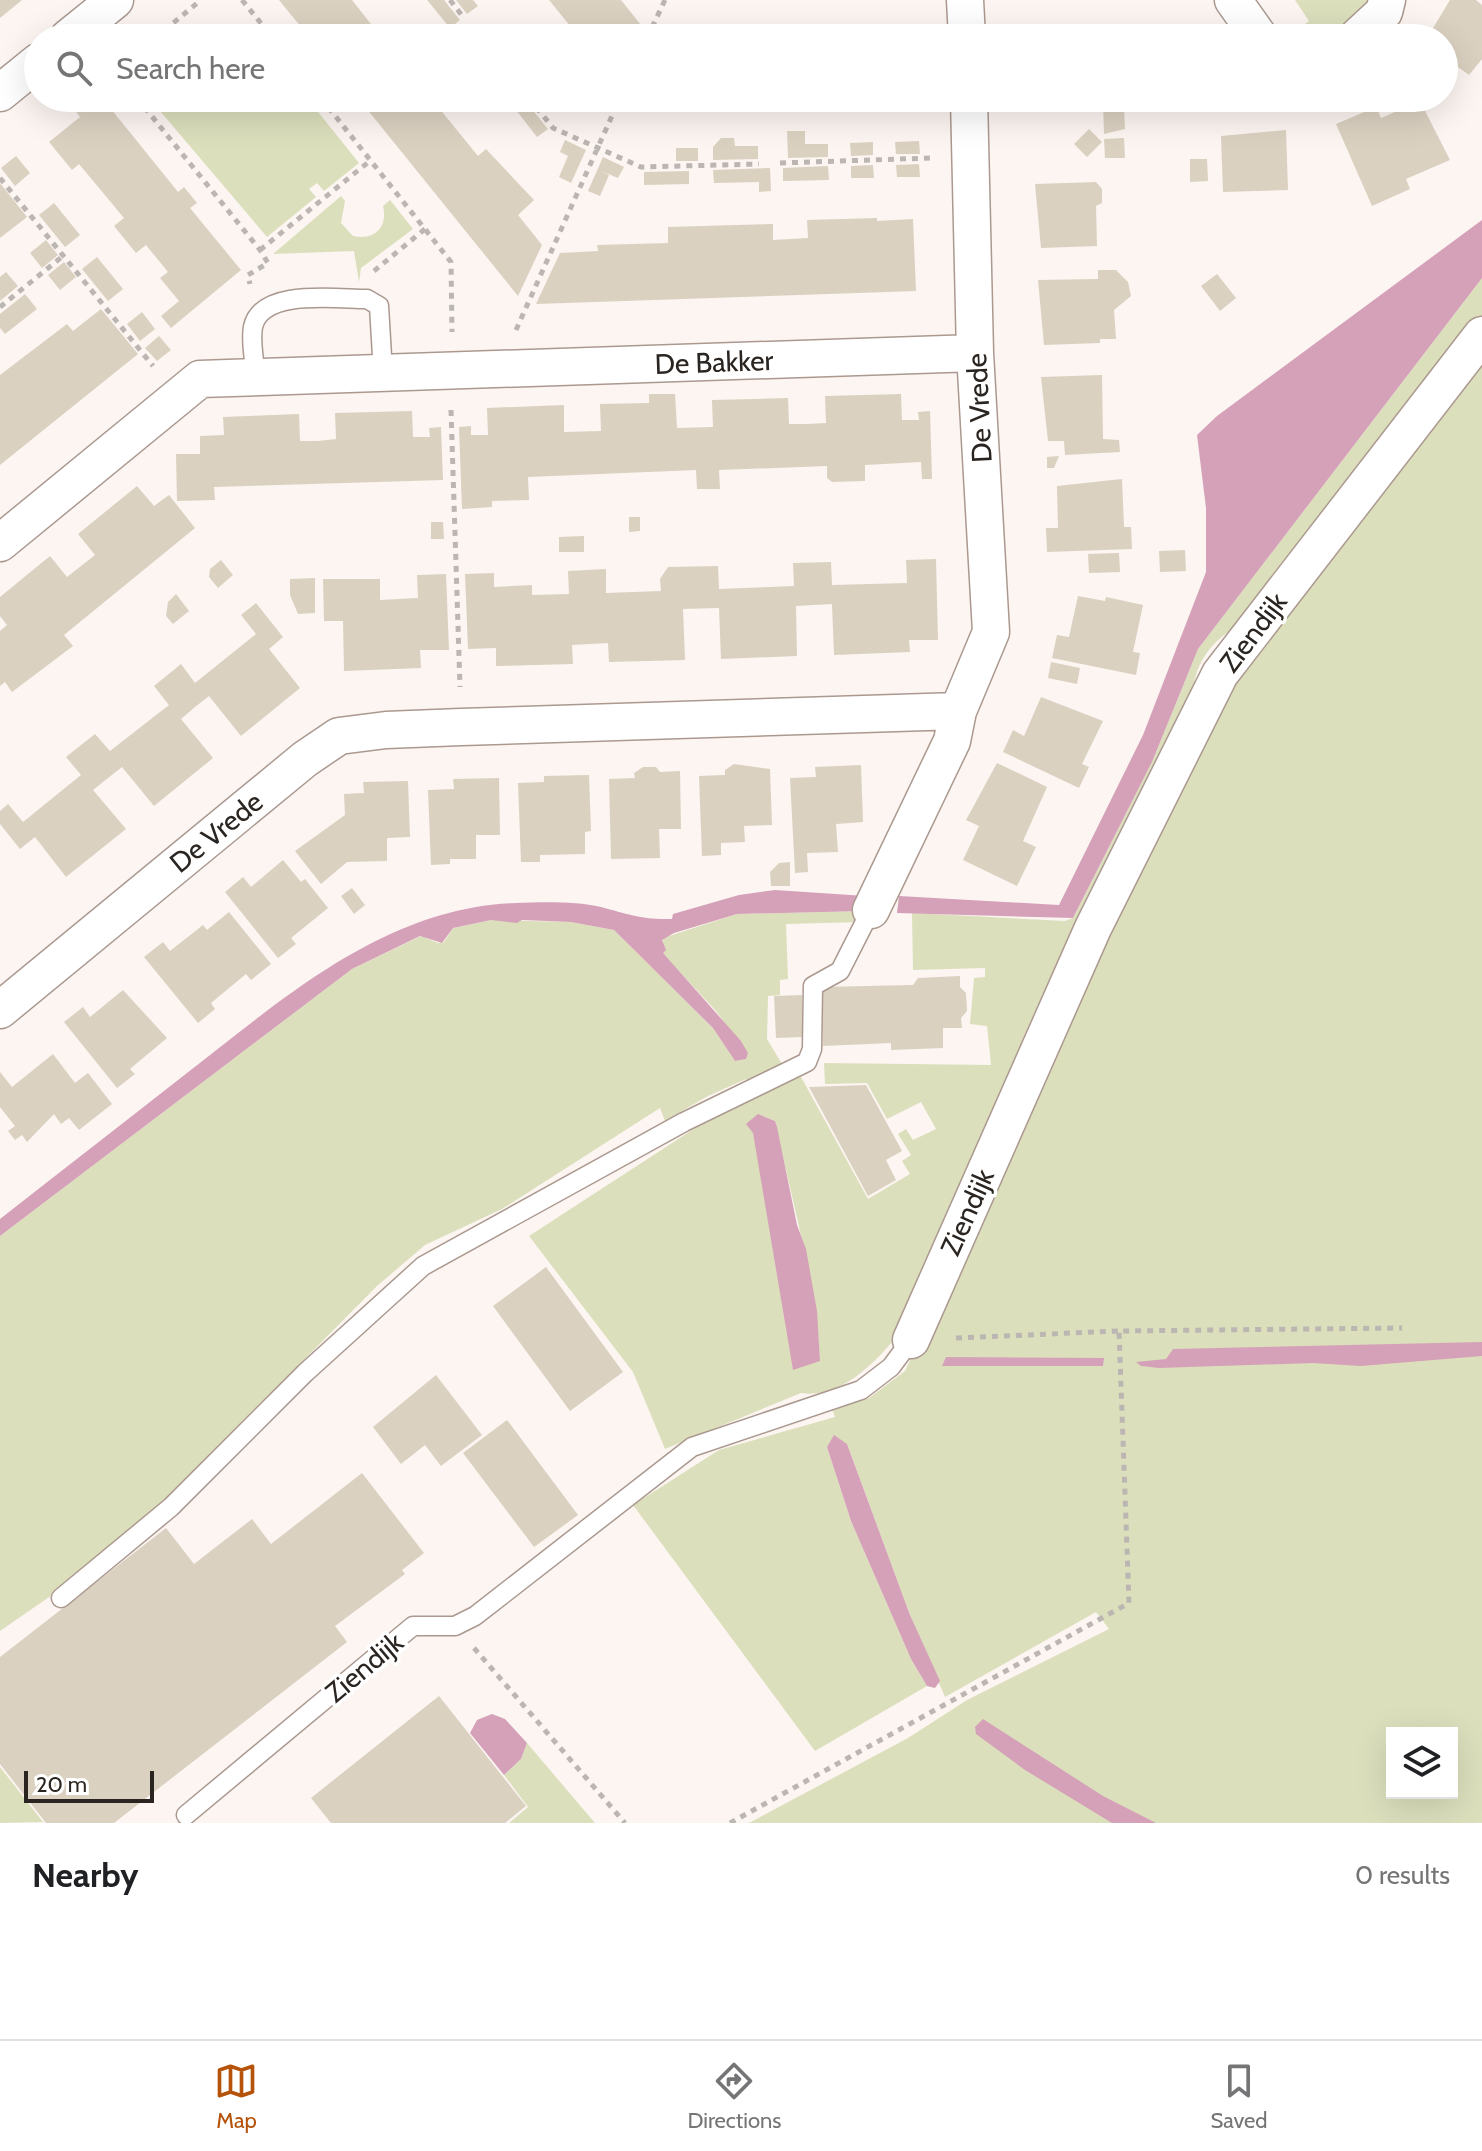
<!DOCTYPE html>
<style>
body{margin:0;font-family:Cabin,sans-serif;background:#f6f6f6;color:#202124}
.controls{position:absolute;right:24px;bottom:24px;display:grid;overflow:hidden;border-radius:0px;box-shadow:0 8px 32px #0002}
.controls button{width:72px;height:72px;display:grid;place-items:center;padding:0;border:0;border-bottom:2px solid #e0e0e0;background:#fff;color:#202124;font:40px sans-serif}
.scale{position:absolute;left:24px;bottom:20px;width:130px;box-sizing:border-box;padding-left:8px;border:4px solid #2b2521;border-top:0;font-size:22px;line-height:28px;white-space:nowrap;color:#2b2521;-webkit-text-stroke:6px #fff;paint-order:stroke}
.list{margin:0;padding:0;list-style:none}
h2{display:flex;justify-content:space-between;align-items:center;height:104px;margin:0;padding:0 32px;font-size:34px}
h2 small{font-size:26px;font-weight:400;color:#757577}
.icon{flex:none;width:44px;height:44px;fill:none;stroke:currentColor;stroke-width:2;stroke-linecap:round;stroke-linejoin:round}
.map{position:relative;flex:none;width:1482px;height:1823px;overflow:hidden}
.search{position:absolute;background:#fff;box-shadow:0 8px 32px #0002;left:24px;right:24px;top:24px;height:88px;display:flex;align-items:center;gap:20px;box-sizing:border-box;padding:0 28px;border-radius:44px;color:#757577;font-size:30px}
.sheet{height:216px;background:#fff}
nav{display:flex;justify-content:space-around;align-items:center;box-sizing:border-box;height:112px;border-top:2px solid #e0e0e0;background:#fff;font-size:22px;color:#757577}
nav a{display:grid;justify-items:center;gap:4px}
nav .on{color:#b45309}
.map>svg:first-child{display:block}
</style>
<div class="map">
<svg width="1482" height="1823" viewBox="0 0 1482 1823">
<rect width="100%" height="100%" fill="#fcf5f1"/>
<path fill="#dcdfbc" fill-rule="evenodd" d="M 1295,0 L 1370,0 C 1349,41 1328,38 1286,38 L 1309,21 Z
M 248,27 L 257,38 L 168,38 L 173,34 Z
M 149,98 L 307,98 L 359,163 L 324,191 L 317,183 L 309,189 L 316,197 L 267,237 Z
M 341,196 L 345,201 L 341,223 L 353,236 C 375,241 388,227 383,206 L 390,200 L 413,229 L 361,268 L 359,282 L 354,251 L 273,254 Z
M 1482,278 L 1482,323 L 1262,612 C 1219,633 1191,656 1192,707 L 905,1326 C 882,1356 843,1400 801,1393 L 665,1449 L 633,1372 L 529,1236 L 726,1108 L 750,1097 L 746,1079 L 706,1097 L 665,1121 L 660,1108 L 502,1209 L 425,1245 L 377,1286 L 161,1504 L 52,1595 L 0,1631 L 0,1236 L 352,969 L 421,936 L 438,943 L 444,942 L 453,928 L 491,920 L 571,922 L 614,930 L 713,1028 L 735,1061 L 746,1059 L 747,1053 L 716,1011 L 662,953 L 663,938 L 737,914 L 864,911 L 862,922 L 786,924 L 788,979 L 780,980 L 780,995 L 768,996 L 767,1039 L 782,1064 L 795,1066 L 868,1199 L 910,1174 L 902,1161 L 911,1155 L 898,1134 L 906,1129 L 913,1140 L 936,1129 L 921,1102 L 887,1119 L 867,1083 L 825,1084 L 824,1063 L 991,1065 L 987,1026 L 970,1024 L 974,978 L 985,977 L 985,968 L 913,970 L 912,913 L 1065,921 L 1073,918 L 1152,762 L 1198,649 ZM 763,1116 L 775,1121 C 792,1201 815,1279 820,1361 Z
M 1482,355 L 1482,1823 L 749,1823 L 908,1738 L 967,1700 L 1109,1629 L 1096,1612 L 945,1697 L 910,1615 L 847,1444 L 827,1447 L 851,1521 L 911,1659 L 927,1686 L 815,1751 L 633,1505 L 719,1450 L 835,1417 L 832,1409 L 869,1398 L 905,1371 L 1212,709 ZM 1392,1733 L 1452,1733 L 1452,1793 L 1392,1793 Z
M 527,1743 L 595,1823 L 509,1823 L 528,1807 L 504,1775 L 521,1759 Z
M 0,1767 L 43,1822 L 0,1823 Z"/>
<path fill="#d5a1b9" d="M 1482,220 L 1482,278 L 1198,649 L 1152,762 L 1073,918 L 897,913 L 899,896 L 1059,905 L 1143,735 L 1206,572 L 1206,508 L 1197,435 L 1217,416 Z
M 775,890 L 865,896 L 864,911 L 737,914 L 674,933 L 662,940 L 666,950 L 663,953 L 741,1041 L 748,1053 L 746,1059 L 735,1061 L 713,1028 L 614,930 L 571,922 L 522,920 L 517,923 L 491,920 L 453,928 L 442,943 L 420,936 L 352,969 L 0,1236 L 0,1219 C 62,1170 125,1122 187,1073 C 284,998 386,907 516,903 C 541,902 576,901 601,907 C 628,914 642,920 672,919 L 673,914 L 739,895 Z
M 758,1114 L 775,1121 L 777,1127 L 797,1225 L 806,1249 L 817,1311 L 820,1361 L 793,1370 L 753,1133 L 746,1124 Z
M 1482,1342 L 1482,1356 L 1361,1366 L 1313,1363 L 1159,1368 L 1141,1366 L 1136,1362 L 1166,1359 L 1173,1349 Z
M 946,1357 L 1104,1358 L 1103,1366 L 942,1366 Z
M 834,1435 L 847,1444 L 910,1615 L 940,1681 L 935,1688 L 927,1686 L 911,1659 L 851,1521 L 827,1447 Z
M 492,1714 L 505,1719 L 527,1743 L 521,1759 L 504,1775 L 470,1733 L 477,1720 Z
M 983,1719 L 1103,1796 L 1156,1823 L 1112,1823 L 1025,1770 L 976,1734 L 975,1727 Z"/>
<path fill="#dbd1c1" d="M 0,0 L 22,0 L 0,18 Z
M 279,0 L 352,0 L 382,38 L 310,38 Z
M 427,0 L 444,0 L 460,20 L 450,28 Z
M 456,0 L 473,0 L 478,6 L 467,14 Z
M 549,0 L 621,0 L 641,25 L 626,38 L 580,38 Z
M 1450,0 L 1476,0 L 1482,5 L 1482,59 L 1469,75 L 1444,57 L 1444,38 L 1427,38 Z
M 493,25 L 504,38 L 487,38 L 483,33 Z
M 907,26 L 907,38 L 661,38 L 660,34 Z
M 1178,30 L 1179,38 L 1142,38 L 1143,31 Z
M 1060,34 L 1060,38 L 1023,38 L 1023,35 Z
M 358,98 L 439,98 L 434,102 L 478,156 L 486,149 L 534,200 L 518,215 L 542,245 L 518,296 Z
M 513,98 L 523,98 L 548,129 L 537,137 L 509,101 Z
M 873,98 L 904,98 L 904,103 L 873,104 Z
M 1134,98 L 1181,98 L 1181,102 L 1134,103 Z
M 87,99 L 103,99 L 178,192 L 184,187 L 197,203 L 190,208 L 241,270 L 171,328 L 161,316 L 179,301 L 160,278 L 168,272 L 146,245 L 136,253 L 114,226 L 124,218 L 79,164 L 72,170 L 49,142 L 80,117 L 74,109 Z
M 1420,101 L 1450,160 L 1406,179 L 1410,189 L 1372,206 L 1336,124 L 1376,107 L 1381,118 Z
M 1103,103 L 1124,107 L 1125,129 L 1104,134 Z
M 1089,129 L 1102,142 L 1087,157 L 1074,144 Z
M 1286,130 L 1288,190 L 1223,192 L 1221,136 Z
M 787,131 L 805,131 L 805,144 L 828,144 L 828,157 L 788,158 Z
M 721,138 L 734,138 L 735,146 L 758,146 L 758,159 L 713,160 L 713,147 Z
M 1124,138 L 1125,158 L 1105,158 L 1104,139 Z
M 565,140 L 586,150 L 571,183 L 559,177 L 568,156 L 560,152 Z
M 919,141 L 920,154 L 896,154 L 895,142 Z
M 873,142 L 873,155 L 851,156 L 850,143 Z
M 676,148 L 698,148 L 698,161 L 676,161 Z
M 16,156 L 30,173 L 15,186 L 1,168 Z
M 603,157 L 624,167 L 618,178 L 601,171 L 609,175 L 600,196 L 588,191 Z
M 1190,159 L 1207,159 L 1208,181 L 1190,182 Z
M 919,164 L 920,177 L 897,177 L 896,165 Z
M 873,165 L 874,178 L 851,178 L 851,166 Z
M 828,166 L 829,180 L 783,181 L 783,168 Z
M 770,168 L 771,191 L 759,192 L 759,182 L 714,183 L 713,170 Z
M 689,171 L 689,184 L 644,185 L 644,172 Z
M 1096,182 L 1102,189 L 1102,203 L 1096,206 L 1097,246 L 1041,248 L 1035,184 Z
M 0,183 L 27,217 L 0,238 Z
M 54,203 L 80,235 L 65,247 L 39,215 Z
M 877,218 L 877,221 L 913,219 L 916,291 L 536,304 L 560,253 L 598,251 L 597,245 L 668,243 L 668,227 L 773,224 L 773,240 L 808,238 L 807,220 Z
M 46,240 L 58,255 L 42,268 L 30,253 Z
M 97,257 L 123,289 L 108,301 L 82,269 Z
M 64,262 L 76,277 L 60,290 L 48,275 Z
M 1098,270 L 1116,270 L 1128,282 L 1131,296 L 1114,310 L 1116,339 L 1100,339 L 1100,343 L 1044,345 L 1038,280 L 1098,279 Z
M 6,272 L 18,286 L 0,301 L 0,277 Z
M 1217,274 L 1236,298 L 1220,311 L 1201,286 Z
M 25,294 L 37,309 L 5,334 L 0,328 L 0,314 Z
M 101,309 L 138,354 L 0,465 L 0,375 L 67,324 L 73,331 Z
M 142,312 L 155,329 L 140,341 L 127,324 Z
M 159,336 L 171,350 L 157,361 L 145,348 Z
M 1102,375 L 1103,439 L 1119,440 L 1120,452 L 1065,455 L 1064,441 L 1048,441 L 1041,377 Z
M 649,394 L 675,394 L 677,428 L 713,427 L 712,400 L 788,398 L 789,424 L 807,424 L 826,423 L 825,396 L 901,394 L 902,420 L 919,420 L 918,412 L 930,411 L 932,479 L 922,479 L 921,462 L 865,465 L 865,481 L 832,482 L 827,478 L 827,466 L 719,470 L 720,489 L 697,489 L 696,470 L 528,477 L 529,500 L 492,501 L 492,507 L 462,509 L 459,427 L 471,426 L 471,435 L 488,435 L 487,408 L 564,405 L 564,432 L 601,431 L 600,404 L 649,403 Z
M 412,411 L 413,437 L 430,437 L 429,428 L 441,427 L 443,480 L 214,487 L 215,500 L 177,501 L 176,454 L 200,454 L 200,436 L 224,435 L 223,417 L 299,414 L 300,441 L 318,441 L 336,439 L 335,413 Z
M 1059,456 L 1054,468 L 1047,468 L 1047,457 Z
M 1122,479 L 1124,527 L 1131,527 L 1132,549 L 1047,552 L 1046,528 L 1058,528 L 1057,486 Z
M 137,486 L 154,506 L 169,495 L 195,528 L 64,635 L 73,646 L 12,692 L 5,682 L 0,686 L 0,631 L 7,625 L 0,616 L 0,597 L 50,556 L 67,577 L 95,555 L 78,534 Z
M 629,517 L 640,517 L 640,531 L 629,532 Z
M 431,522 L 443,522 L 444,539 L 431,539 Z
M 584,536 L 584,552 L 559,552 L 559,537 Z
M 1185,550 L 1186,571 L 1160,572 L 1159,551 Z
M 1119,553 L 1120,572 L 1089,573 L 1088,554 Z
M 936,559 L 938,640 L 909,640 L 910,652 L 834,655 L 832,604 L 796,606 L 797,656 L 721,659 L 719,608 L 683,609 L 685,660 L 609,662 L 608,643 L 572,645 L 573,664 L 496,666 L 496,648 L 468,649 L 465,574 L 494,573 L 494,587 L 532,585 L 532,595 L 569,594 L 568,571 L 606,569 L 606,593 L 661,591 L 660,579 L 668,567 L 718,566 L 719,589 L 794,586 L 793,563 L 831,562 L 832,585 L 907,583 L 906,560 Z
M 221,560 L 233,575 L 218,588 L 209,577 L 210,569 Z
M 446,574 L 449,650 L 420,650 L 421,668 L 344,671 L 343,621 L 324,621 L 323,579 L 380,579 L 380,600 L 418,598 L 417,575 Z
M 315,578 L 315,613 L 298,614 L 290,595 L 290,579 Z
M 176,594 L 189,611 L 173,624 L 166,616 L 168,602 Z
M 1078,596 L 1105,601 L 1106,597 L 1143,605 L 1133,652 L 1140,653 L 1136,675 L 1052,658 L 1057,635 L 1069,637 Z
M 256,603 L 283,637 L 269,649 L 300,688 L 241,736 L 209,696 L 195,707 L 181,719 L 213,758 L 154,806 L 122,767 L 108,778 L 93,790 L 126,829 L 66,877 L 35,837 L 20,849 L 0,824 L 0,811 L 8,804 L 23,822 L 81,775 L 66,757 L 81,745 L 95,734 L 110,751 L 169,705 L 154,686 L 181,664 L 195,683 L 256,634 L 241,615 Z
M 1051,662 L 1080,668 L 1077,684 L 1048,678 Z
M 1041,697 L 1103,721 L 1082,764 L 1089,767 L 1079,788 L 1003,752 L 1013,730 L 1024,736 Z
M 997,763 L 1047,787 L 1023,841 L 1036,847 L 1017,886 L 963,860 L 979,826 L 966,820 Z
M 734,764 L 770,769 L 772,825 L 744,826 L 745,842 L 721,843 L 721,855 L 702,856 L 699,776 L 725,775 L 725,770 Z
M 861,765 L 863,822 L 836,824 L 838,852 L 807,853 L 808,872 L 795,873 L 790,778 L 816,777 L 815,767 Z
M 643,767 L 656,767 L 660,772 L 680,771 L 681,829 L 659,829 L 660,858 L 611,859 L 609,779 L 635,778 L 634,773 Z
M 589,775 L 591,831 L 585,832 L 585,854 L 540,855 L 540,862 L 521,862 L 518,783 L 544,782 L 544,776 Z
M 499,778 L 500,835 L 476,835 L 476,859 L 450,859 L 450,864 L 431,865 L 428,790 L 454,789 L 453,779 Z
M 408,781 L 410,837 L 387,838 L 387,861 L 347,862 L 321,884 L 295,851 L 345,815 L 344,794 L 364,793 L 363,782 Z
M 283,860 L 301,882 L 305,879 L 328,908 L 291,938 L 296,944 L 278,958 L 225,892 L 243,877 L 251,887 Z
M 790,862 L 790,886 L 771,886 L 770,872 L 779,863 Z
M 352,888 L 365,905 L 354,914 L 341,896 Z
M 229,912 L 271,964 L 251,980 L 246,974 L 211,1003 L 215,1009 L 198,1023 L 144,957 L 163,942 L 170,951 L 203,925 L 207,930 Z
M 960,976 L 960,987 L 966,993 L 967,1011 L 961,1018 L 962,1028 L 943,1028 L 943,1048 L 891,1050 L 891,1043 L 823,1046 L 821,987 L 913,985 L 918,978 Z
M 123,990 L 167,1038 L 130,1069 L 135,1074 L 117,1088 L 64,1022 L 83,1007 L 90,1017 Z
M 802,995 L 803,1037 L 776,1038 L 774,996 Z
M 53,1054 L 75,1083 L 88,1073 L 112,1104 L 79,1130 L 69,1118 L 61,1124 L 54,1114 L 27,1142 L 22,1135 L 15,1140 L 8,1131 L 15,1126 L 0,1107 L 0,1072 L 12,1087 Z
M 866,1085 L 902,1151 L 886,1160 L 896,1180 L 868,1196 L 809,1087 Z
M 546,1267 L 623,1372 L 570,1411 L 493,1306 Z
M 436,1375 L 482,1435 L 441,1466 L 425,1445 L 401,1464 L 373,1427 Z
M 507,1420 L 578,1515 L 534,1547 L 463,1453 Z
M 362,1473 L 424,1553 L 402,1570 L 405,1574 L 335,1626 L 347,1642 L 114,1823 L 46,1823 L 0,1764 L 0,1657 L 166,1528 L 194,1564 L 252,1519 L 271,1544 Z
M 439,1696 L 526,1806 L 505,1823 L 331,1823 L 311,1798 Z"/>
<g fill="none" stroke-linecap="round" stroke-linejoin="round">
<g stroke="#ab9990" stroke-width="21">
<path id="service" d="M 256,378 C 255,363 250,342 253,327 C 261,288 336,299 367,299 L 379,306 L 383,373
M 61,1598 L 171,1507 L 305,1373 L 423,1266 L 684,1122 L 807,1062 L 812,1049 L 813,986 L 840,971 L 871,910
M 186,1815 L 413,1626 L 455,1626 L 475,1616 L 692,1447 L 861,1390 L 891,1367 L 911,1340"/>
</g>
<g stroke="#ab9990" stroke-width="39">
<path id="minor" d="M 965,0 L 967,38
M 1233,0 L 1260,38
M 68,38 L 115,0
M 1356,38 L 1384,12 L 1387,0
M 0,93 L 38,62
M 0,543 L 200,379 L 975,353
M 871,910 L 952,741 L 958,711
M 0,1010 L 305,759 L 339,736 L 386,730 L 461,727 L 958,711 L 991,632 L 975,353 L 969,98
M 911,1340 L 1093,928 L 1220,674 L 1482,335"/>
</g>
<path stroke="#bcb6b2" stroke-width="5" stroke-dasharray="6 6" stroke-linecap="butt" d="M 242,0 L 273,38
M 450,0 L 464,18
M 479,35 L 481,38
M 155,38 L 201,0
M 647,38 L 665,0
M 137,98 L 260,250 L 268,263 L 248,275 L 250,284
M 321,98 L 451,262 L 452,332
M 529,98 L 553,128 L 641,167 L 759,164
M 780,163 L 931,158
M 0,178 L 153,366
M 260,250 L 371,160
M 374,271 L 425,229
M 0,307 L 63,256
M 516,330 L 620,98
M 451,410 L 460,687
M 956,1338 L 1119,1331
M 474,1648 L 625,1823
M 730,1823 L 1129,1603 L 1119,1331 L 1402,1328"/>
<use href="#service" stroke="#fff" stroke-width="18"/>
<use href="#minor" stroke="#fff" stroke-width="36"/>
</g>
<g text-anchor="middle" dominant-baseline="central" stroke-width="7" stroke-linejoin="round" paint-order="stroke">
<g font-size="28" fill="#2b2521" stroke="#fff">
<text transform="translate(714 362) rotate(-2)">De Bakker</text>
<text transform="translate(979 408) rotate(-93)">De Vrede</text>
<text transform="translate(1253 632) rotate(-53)">Ziendijk</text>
<text transform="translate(216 832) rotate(-39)">De Vrede</text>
<text transform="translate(967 1212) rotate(-66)">Ziendijk</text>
<text transform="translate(364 1667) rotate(-40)">Ziendijk</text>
</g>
</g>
</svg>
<div class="controls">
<button><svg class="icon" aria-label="layers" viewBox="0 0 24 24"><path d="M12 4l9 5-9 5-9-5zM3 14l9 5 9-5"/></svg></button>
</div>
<div class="scale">20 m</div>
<div class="search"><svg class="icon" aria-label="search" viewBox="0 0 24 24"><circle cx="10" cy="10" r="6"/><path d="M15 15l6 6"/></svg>Search here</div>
</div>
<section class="sheet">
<h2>Nearby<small>0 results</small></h2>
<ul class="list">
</ul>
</section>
<nav>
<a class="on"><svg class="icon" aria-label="map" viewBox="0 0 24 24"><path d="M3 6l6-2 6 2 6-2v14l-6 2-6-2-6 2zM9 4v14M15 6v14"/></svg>Map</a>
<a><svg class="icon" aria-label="directions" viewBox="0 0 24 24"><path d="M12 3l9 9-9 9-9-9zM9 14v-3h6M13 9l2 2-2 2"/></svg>Directions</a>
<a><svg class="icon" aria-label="saved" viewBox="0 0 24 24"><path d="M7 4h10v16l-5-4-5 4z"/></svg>Saved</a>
</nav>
